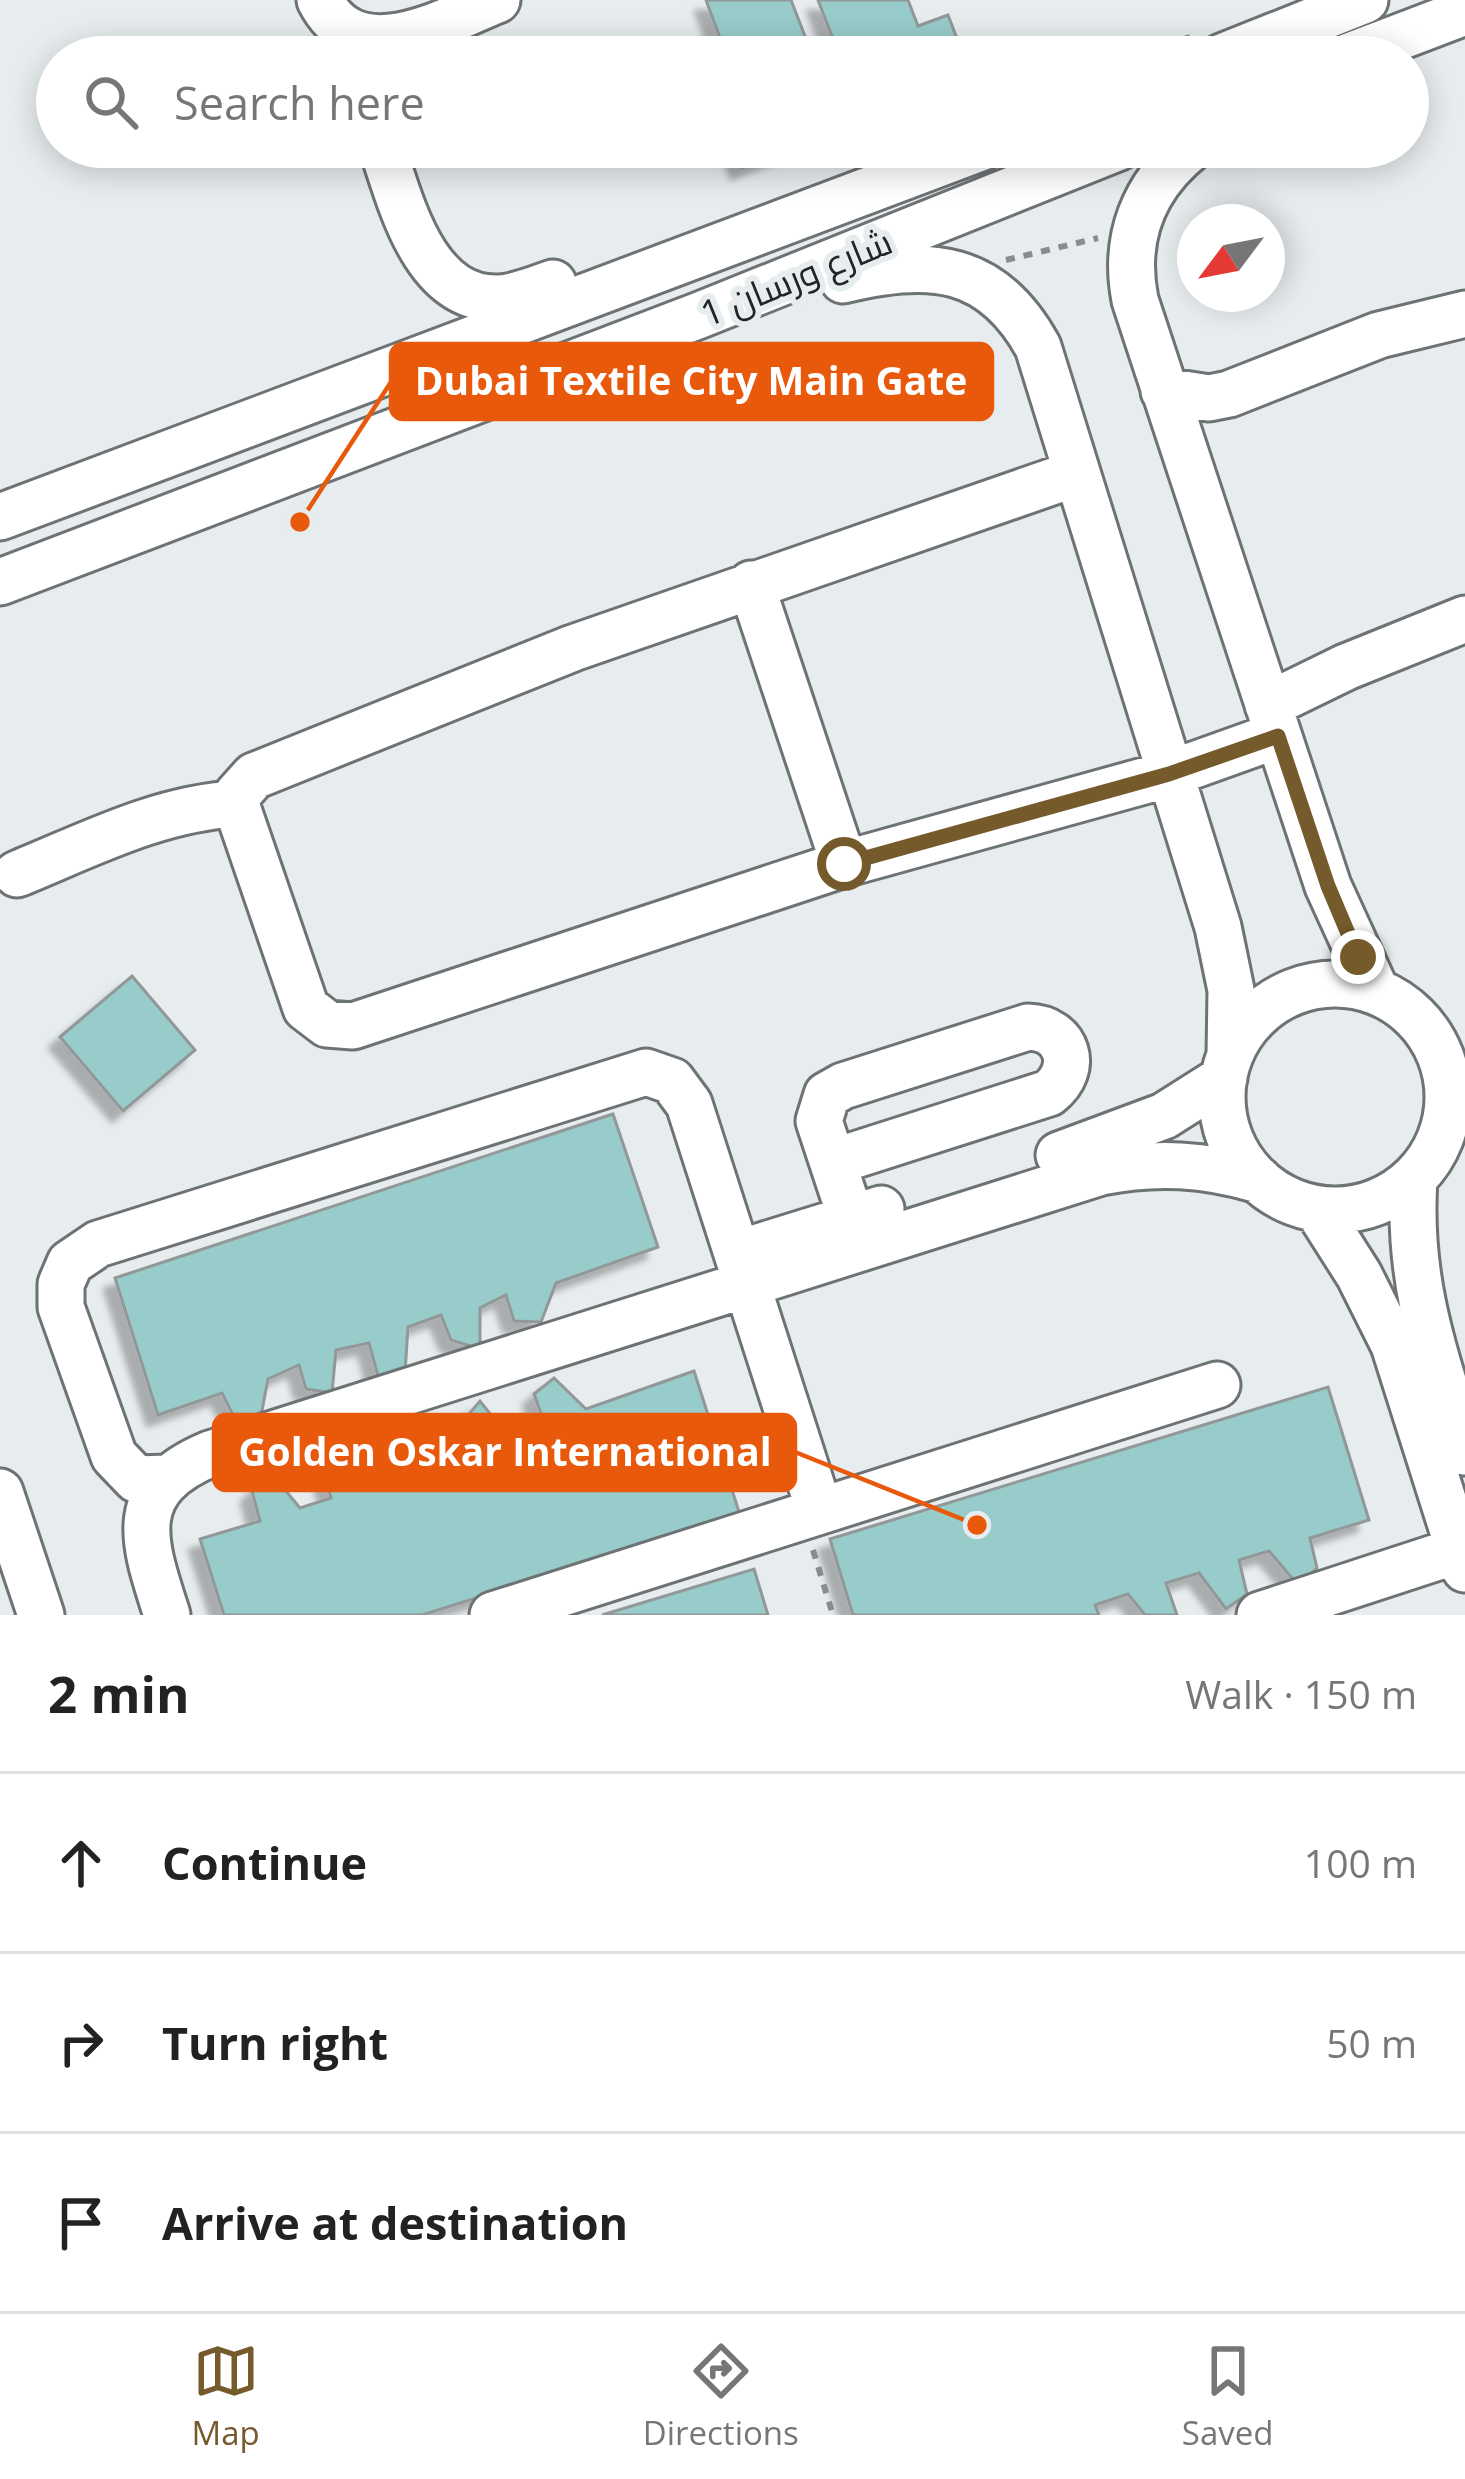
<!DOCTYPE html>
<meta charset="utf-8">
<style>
body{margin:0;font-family:"Open Sans",Cairo,sans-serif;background:#f2f2f2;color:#222}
.compass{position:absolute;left:1177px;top:204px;width:108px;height:108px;border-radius:50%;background:#fff;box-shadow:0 6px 30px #0003;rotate:238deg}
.stop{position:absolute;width:36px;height:36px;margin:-27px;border:9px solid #755a2c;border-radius:50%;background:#fff}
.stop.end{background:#755a2c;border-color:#fff;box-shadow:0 3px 12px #0008}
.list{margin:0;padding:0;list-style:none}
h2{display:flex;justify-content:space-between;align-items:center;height:156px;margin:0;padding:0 48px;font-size:51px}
h2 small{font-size:39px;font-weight:400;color:#767676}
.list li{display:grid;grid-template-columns:78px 1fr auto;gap:36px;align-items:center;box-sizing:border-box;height:180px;padding:0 48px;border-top:3px solid #e0e0e0}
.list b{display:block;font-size:45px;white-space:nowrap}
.list em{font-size:39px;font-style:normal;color:#767676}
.icon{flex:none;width:66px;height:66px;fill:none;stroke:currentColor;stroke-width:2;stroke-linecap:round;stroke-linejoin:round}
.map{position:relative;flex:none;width:1465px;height:1615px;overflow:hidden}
.search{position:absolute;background:#fff;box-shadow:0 6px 30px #0003;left:36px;right:36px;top:36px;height:132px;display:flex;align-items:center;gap:30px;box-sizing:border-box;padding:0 42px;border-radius:66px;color:#767676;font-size:45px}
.sheet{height:696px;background:#fff}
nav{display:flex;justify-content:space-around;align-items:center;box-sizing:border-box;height:168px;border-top:3px solid #e0e0e0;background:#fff;font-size:33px;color:#767676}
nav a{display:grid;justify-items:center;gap:6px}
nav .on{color:#755a2c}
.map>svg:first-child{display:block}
</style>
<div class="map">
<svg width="1465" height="1615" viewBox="0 0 1465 1615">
<defs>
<filter id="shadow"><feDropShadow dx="-11" dy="11" stdDeviation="3" flood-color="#0004"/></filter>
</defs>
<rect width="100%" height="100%" fill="#e7ecee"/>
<path fill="#97ccca" stroke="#929797" stroke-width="3" filter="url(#shadow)" d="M 706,0 L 791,0 L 813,57 L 727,57 Z
M 818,0 L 908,0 L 918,26 L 948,15 L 964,57 L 840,57 Z
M 734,147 L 798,147 L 742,168 Z
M 132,976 L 195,1050 L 123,1111 L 60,1037 Z
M 613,1114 L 658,1247 L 556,1283 L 541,1322 L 514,1321 L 506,1295 L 480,1308 L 480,1349 L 451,1340 L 441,1315 L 408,1327 L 405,1373 L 378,1376 L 369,1343 L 336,1350 L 332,1393 L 306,1389 L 299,1365 L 268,1379 L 260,1421 L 234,1417 L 222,1393 L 158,1415 L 115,1278 Z
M 694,1371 L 740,1515 L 422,1615 L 224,1615 L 200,1539 L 260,1521 L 252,1491 L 271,1473 L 300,1508 L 331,1498 L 322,1465 L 343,1449 L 370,1485 L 403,1474 L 390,1439 L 409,1423 L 440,1463 L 473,1452 L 462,1422 L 480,1401 L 511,1440 L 546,1427 L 534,1394 L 554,1378 L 586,1409 Z
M 1328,1387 L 1369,1520 L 1310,1538 L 1317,1568 L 1298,1585 L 1269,1551 L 1239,1560 L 1247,1594 L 1226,1609 L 1199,1573 L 1166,1583 L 1177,1615 L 1145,1615 L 1128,1594 L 1095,1605 L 1099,1615 L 853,1615 L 830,1539 Z
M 754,1569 L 768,1615 L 602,1615 Z"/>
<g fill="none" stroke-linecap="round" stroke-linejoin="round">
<g stroke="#6d7274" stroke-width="51">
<path id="minor" d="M 320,0 C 357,73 444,21 497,0
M 1222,57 L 1365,0
M 1347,57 L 1465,12
M 382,147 C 401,203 424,301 499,298 C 517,297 536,289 553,283
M 1192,147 C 1143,186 1123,239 1135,300 L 1328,886 L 1376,991
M 843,280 C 929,259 992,263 1038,347 L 1218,927 L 1231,990 L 1230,1055
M 1164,391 L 1209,398 L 1229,394 L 1379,335 L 1465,314
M 1077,473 L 573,648 L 254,776 L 237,795 L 236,804 L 306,1008 L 327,1024 L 353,1026 L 844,864 L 1169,774 L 1278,735
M 0,517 L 983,147
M 0,582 L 700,315 L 1119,147
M 751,584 L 844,864
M 1268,705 L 1346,667 L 1465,619
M 17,874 C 88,845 159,808 236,804
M1222 1097a113 113 0 1 1 226 0a113 113 0 1 1-226 0Z
M 1059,1155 L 1164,1116 L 1224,1078
M 833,1162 L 1049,1093 C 1080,1069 1068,1028 1028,1027 L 843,1086 L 827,1095 L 819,1121 L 861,1248
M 1414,1179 C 1407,1282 1435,1355 1465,1452
M 1317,1209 L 1359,1275 L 1394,1345 L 1465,1569
M 739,1253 L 881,1209
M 168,1478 L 136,1479 L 114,1456 L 61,1307 L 61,1284 L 70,1263 L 98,1244 L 646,1072 L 672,1081 L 689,1104 L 819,1509
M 0,1492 L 41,1615
M 167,1615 C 144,1543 123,1490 210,1454 L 1101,1172 C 1156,1161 1205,1164 1259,1180
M 493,1615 L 1217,1385
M 1260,1615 L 1465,1548"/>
</g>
<path stroke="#888c8d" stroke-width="6" stroke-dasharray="9 9" stroke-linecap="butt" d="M 1131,57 L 1190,37
M 1006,260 L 1098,238
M 813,1550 L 833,1615"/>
<use href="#minor" stroke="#fff" stroke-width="45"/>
</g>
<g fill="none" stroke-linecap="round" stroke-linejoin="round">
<path stroke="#755a2c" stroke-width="15" d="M 844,864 L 1169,774 L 1278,736 L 1328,886 L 1358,957"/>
</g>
<g text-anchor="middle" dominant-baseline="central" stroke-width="12" stroke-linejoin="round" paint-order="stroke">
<g font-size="36" fill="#222425" stroke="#e7ecee">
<text transform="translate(796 277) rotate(-22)">شارع ورسان 1</text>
</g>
</g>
<path fill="none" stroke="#e8590c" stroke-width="4.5" d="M300 522L391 382M977 1525L795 1452"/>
<g fill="#e8590c" stroke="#e7ecee" stroke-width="4.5">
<circle cx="300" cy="522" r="12"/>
<circle cx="977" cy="1525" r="12"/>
</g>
<g fill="#e8590c" stroke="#e8590c" stroke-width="4.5">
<rect x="391" y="344" width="601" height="75" rx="12"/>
<rect x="214" y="1415" width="581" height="75" rx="12"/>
</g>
<g font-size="39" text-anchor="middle" font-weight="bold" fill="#fff">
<text x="691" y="395">Dubai Textile City Main Gate</text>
<text x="505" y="1466">Golden Oskar International</text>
</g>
</svg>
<svg class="compass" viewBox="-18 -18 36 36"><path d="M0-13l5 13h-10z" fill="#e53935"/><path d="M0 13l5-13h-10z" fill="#767676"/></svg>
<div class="stop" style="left:844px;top:864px"></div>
<div class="stop end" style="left:1358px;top:957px"></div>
<div class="search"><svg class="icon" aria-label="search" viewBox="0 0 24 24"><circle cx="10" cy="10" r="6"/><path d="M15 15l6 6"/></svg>Search here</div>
</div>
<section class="sheet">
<h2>2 min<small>Walk · 150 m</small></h2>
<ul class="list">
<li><svg class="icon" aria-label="ahead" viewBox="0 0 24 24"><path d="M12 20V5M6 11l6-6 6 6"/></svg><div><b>Continue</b></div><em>100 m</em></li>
<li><svg class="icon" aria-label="right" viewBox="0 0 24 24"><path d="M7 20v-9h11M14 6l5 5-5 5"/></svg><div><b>Turn right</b></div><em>50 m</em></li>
<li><svg class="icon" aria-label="arrive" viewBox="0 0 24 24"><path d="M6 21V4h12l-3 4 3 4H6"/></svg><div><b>Arrive at destination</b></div></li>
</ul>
</section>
<nav>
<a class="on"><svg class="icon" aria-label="map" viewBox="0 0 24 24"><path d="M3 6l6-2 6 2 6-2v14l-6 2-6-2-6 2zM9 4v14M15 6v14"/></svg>Map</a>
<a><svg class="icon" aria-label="directions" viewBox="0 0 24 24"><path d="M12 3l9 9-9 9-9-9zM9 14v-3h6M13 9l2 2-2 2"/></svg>Directions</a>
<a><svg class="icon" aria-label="saved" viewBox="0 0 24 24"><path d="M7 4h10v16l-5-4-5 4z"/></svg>Saved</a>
</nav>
